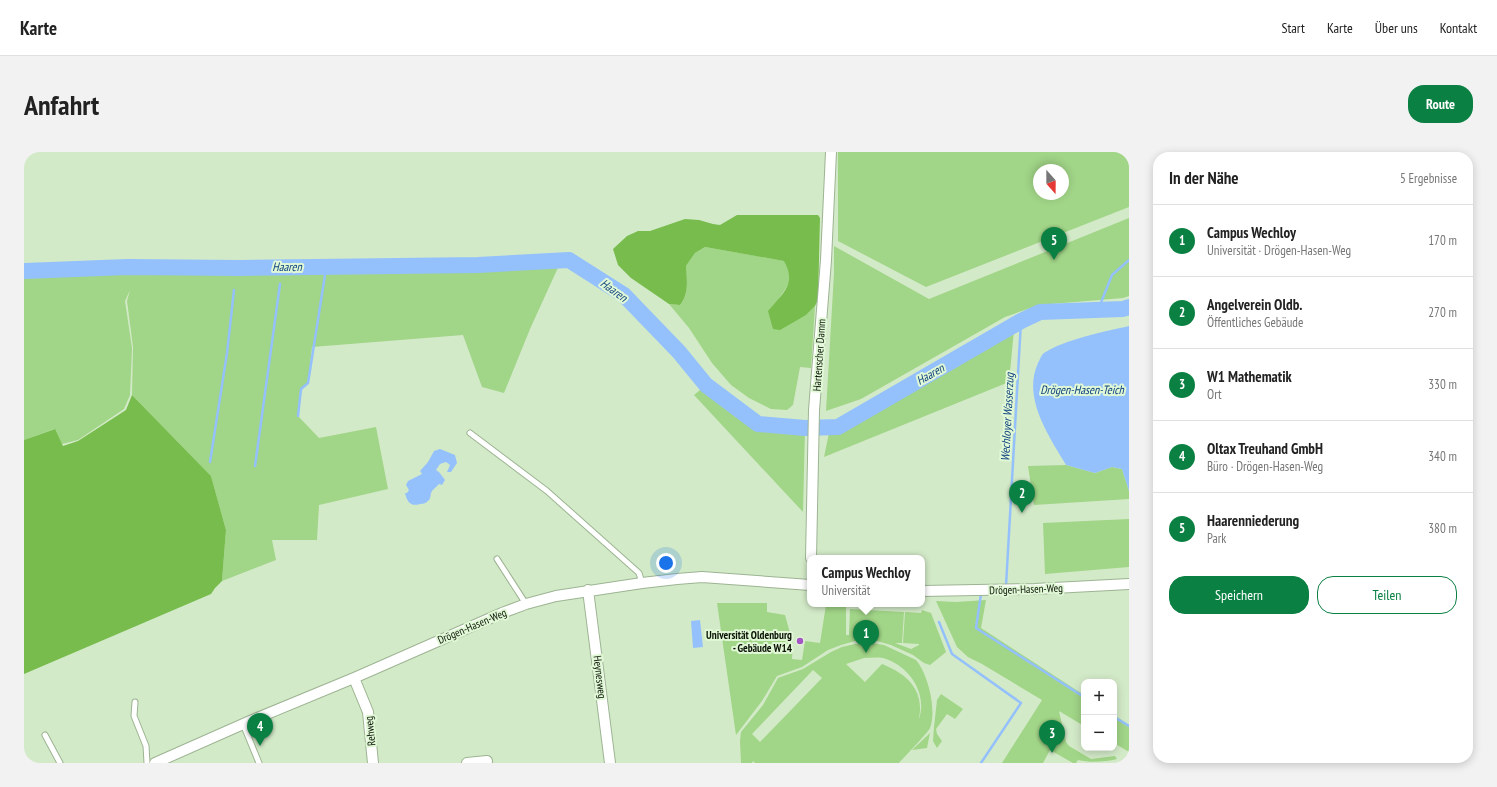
<!DOCTYPE html>
<html lang="de">
<meta charset="utf-8">
<style>
body{margin:0;font-family:"PT Sans Narrow",sans-serif;background:#f2f2f2;color:#222}
.controls{position:absolute;right:12px;bottom:12px;display:grid;overflow:hidden;border-radius:8px;box-shadow:0 2px 10px #0003}
.controls button{width:36px;height:36px;display:grid;place-items:center;padding:0;border:0;border-bottom:1px solid #e0e0e0;background:#fff;color:#222;font:20px sans-serif}
.compass{position:absolute;left:1009px;top:12px;width:36px;height:36px;border-radius:50%;background:#fff;box-shadow:0 2px 10px #0003;rotate:159deg}
.you{position:absolute;left:642px;top:411px;width:14px;height:14px;margin:-10px;border:3px solid #fff;border-radius:50%;background:#1a73e8;box-shadow:0 0 0 6px #1a73e833}
.badge{display:grid;place-items:center;width:26px;height:26px;border-radius:50%;background:#0b8043;color:#fff;font-size:13px;font-weight:700}
.pin{position:absolute;translate:-50% -33px;filter:drop-shadow(0 1px 2px #0008)}
.pin::after{content:'';position:absolute;top:21px;width:14px;height:12px;background:inherit;clip-path:polygon(0 0,100% 0,50% 100%)}
.popup{position:absolute;left:783px;top:403px;width:118px;height:52px;box-sizing:border-box;display:grid;place-content:center;border-radius:8px;background:#fff;filter:drop-shadow(0 1px 3px #0005);font-size:13px;white-space:nowrap;color:#767676}
.popup b{font-size:15px;color:#222}
.popup::after{content:'';position:absolute;left:50%;top:100%;margin-left:-8px;border:8px solid transparent;border-top-color:#fff}
.list{margin:0;padding:0;list-style:none}
h2{display:flex;justify-content:space-between;align-items:center;height:52px;margin:0;padding:0 16px;font-size:17px}
h2 small{font-size:13px;font-weight:400;color:#767676}
.list li{display:grid;grid-template-columns:26px 1fr auto;gap:12px;align-items:center;box-sizing:border-box;height:72px;padding:0 16px;border-top:1px solid #e0e0e0}
.list b{display:block;font-size:15px;white-space:nowrap}
.list p{margin:0;font-size:13px;white-space:nowrap;color:#767676}
.list em{font-size:13px;font-style:normal;color:#767676}
.actions{display:flex;gap:8px;padding:12px 16px}
.actions a{flex:1;padding:9px 0;border:1px solid #0b8043;border-radius:16px;text-align:center;font-size:14px;color:#0b8043}
.actions .main{background:#0b8043;color:#fff}
.map{position:relative;flex:none;width:1105px;height:611px;overflow:hidden;border-radius:16px}
header{display:flex;align-items:center;gap:24px;box-sizing:border-box;height:56px;padding:0 20px;background:#fff;border-bottom:1px solid #e0e0e0}
header strong{font-size:19px}
nav{display:flex;gap:22px;margin-inline-start:auto;font-size:14px}
.intro{display:flex;align-items:center;justify-content:space-between;box-sizing:border-box;height:96px;padding:0 24px}
h1{margin:0;font-size:28px}
.button{padding:10px 18px;border-radius:16px;background:#0b8043;color:#fff;font-size:14px;font-weight:700}
main{display:flex;gap:24px;padding:0 24px}
aside{flex:1;background:#fff;border-radius:16px;box-shadow:0 2px 10px #0003}
.map>svg:first-child{display:block}
</style>
<header>
<strong>Karte</strong>
<nav><a>Start</a><a>Karte</a><a>Über uns</a><a>Kontakt</a></nav>
</header>
<div class="intro"><h1>Anfahrt</h1><a class="button">Route</a></div>
<main>
<div class="map">
<svg width="1105" height="611" viewBox="0 0 1105 611">
<rect width="100%" height="100%" fill="#d3eac8"/>
<path fill="#a1d587" fill-rule="evenodd" d="M 814,0 L 1105,0 L 1105,55 L 902,135 L 814,89 ZM 1015,18 L 1039,18 L 1039,42 L 1015,42 Z
M 1105,66 L 1105,144 L 1099,146 L 1015,153 L 981,165 L 837,247 L 802,259 L 810,121 L 810,94 L 905,147 Z
M 681,95 L 761,109 C 769,127 767,129 756,145 L 772,168 L 782,163 L 791,154 L 787,216 L 776,215 L 769,253 L 763,258 L 747,257 L 725,246 L 707,233 L 688,211 L 665,176 L 645,152 L 656,153 C 665,142 663,128 662,114 L 671,101 Z
M 537,109 L 506,177 L 480,241 L 458,235 L 439,183 L 288,195 L 284,231 L 277,237 L 274,264 L 295,286 L 352,275 L 364,337 L 295,353 L 293,388 L 248,388 L 252,408 L 198,429 L 202,378 L 187,324 L 108,243 L 109,195 L 103,149 L 106,138 L 101,149 L 108,196 L 106,243 L 100,257 L 54,288 L 38,292 L 30,277 L 0,288 L 0,126 L 111,122 L 114,115 L 215,116 Z
M 990,178 L 985,230 L 800,305 L 805,281 L 825,276 Z
M 682,233 L 734,272 L 781,276 L 779,360 L 670,243 Z
M 1042,313 L 1071,321 L 1088,315 L 1098,317 L 1105,339 L 1105,347 L 1010,353 L 1004,314 Z
M 1105,367 L 1105,415 L 1021,422 L 1019,371 Z
M 962,448 L 957,476 L 1060,543 L 1060,574 L 1035,559 L 1042,590 L 1045,594 L 1067,607 L 1091,604 L 1093,607 C 1081,610 1066,611 1054,608 L 1052,611 L 1049,611 L 1026,598 L 1019,611 L 978,611 L 1018,548 L 958,512 L 944,505 L 933,495 L 912,449 L 932,450 Z
M 693,451 L 743,451 L 743,460 L 761,463 L 769,492 L 768,507 L 778,508 L 781,489 L 796,491 L 802,453 L 822,453 L 822,483 L 825,483 L 826,457 L 844,458 L 842,485 L 844,458 L 862,459 L 860,488 L 862,459 L 880,460 L 878,491 L 871,491 L 887,497 L 895,493 L 895,492 L 879,491 L 881,460 L 897,461 L 898,458 L 907,461 L 922,500 L 906,513 L 900,511 L 889,503 L 867,493 L 853,489 L 831,489 L 817,493 L 804,498 L 778,515 L 753,524 L 738,549 L 712,583 Z
M 847,491 L 860,493 L 892,508 C 904,522 913,558 906,576 C 902,583 882,603 875,611 L 731,611 L 729,609 L 728,611 L 717,611 L 716,589 L 717,580 L 739,553 L 754,526 L 779,517 L 807,500 L 818,495 L 831,492 ZM 840,506 C 846,506 853,505 859,506 C 884,513 904,540 895,567 C 895,564 896,561 896,558 C 897,533 878,520 858,512 L 841,530 L 822,512 ZM 789,518 L 798,526 L 736,590 L 728,582 Z
M 917,542 L 939,557 L 931,567 L 923,562 L 912,577 L 913,582 L 918,589 L 913,596 L 909,589 L 910,575 L 913,548 Z
M 1090,563 L 1105,573 L 1105,600 L 1090,591 Z
M 906,581 L 903,596 L 888,598 Z"/>
<path fill="#77bc4d" d="M 713,63 L 794,63 L 796,66 L 794,148 L 791,154 L 782,163 L 756,178 L 749,177 L 744,159 C 759,141 773,132 760,109 L 681,95 L 671,101 L 662,114 C 663,128 665,142 656,153 L 645,152 L 607,126 L 594,113 L 589,97 L 603,84 L 614,79 L 626,79 L 661,67 L 675,68 L 689,72 L 696,73 Z
M 108,243 L 187,324 L 202,378 L 198,429 L 191,436 L 187,442 L 0,522 L 0,288 L 31,277 L 39,294 L 54,289 L 102,258 Z"/>
<path fill="#94c1fc" d="M 1105,174 L 1105,339 L 1098,317 L 1088,315 L 1071,321 L 1042,313 C 1025,284 998,246 1014,211 C 1016,208 1017,203 1020,201 C 1042,187 1079,180 1105,174 Z
M 416,297 L 431,303 L 433,311 L 427,320 L 423,320 L 426,313 L 422,310 L 416,312 L 412,318 L 415,320 L 421,328 L 418,333 L 415,332 C 413,334 410,337 408,339 C 406,342 407,346 405,348 C 402,351 400,352 396,352 C 387,355 383,350 381,341 L 383,341 L 385,338 L 382,333 L 384,329 L 398,322 L 396,319 L 404,310 L 410,299 Z
M 676,468 L 679,495 L 669,496 L 667,469 Z"/>
<g fill="none" stroke-linecap="round" stroke-linejoin="round">
<path stroke="#94c1fc" stroke-width="2.5" d="M 1074,158 L 1088,123 L 1105,108
M 274,264 L 277,237 L 284,231 L 301,123
M 186,310 L 203,201 L 210,138
M 231,314 L 256,132
M 982,434 L 997,169
M 957,442 L 952,476 L 1060,545
M 915,470 L 928,502 L 997,551 L 957,611
M 1090,565 L 1105,574"/>
<path stroke="#94c1fc" stroke-width="16" d="M 0,119 L 103,115 L 215,116 L 454,113 L 545,108 L 600,143 L 655,200 L 682,233 L 734,272 L 781,276 L 814,275 L 997,169 L 1016,160 L 1099,157 L 1105,155"/>
<g stroke="#9db493" stroke-width="7">
<path id="lane" d="M 446,281 L 523,339 L 615,421 L 618,431
M 473,407 L 502,452
M 111,550 L 110,564 L 122,594 L 123,611
M 219,572 L 235,611
M 21,583 L 36,611"/>
</g>
<g stroke="#9db493" stroke-width="12">
<path id="street" d="M 787,406 L 790,258 L 802,108 L 807,0
M 564,438 L 586,611
M 898,439 L 1011,437 L 1105,432
M 330,526 L 344,560 L 349,611
M 131,611 L 226,569 L 330,526 L 478,461 L 502,452 L 532,444 L 618,431 L 653,427 L 678,425 L 786,433
M 443,611 L 463,609"/>
</g>
<use href="#lane" stroke="#fff" stroke-width="5"/>
<use href="#street" stroke="#fff" stroke-width="10"/>
</g>
<circle fill="#a454c4" stroke="#e0f8d5" stroke-width="1.5" cx="776" cy="489" r="4"/>
<g text-anchor="middle" dominant-baseline="central" stroke-width="4" stroke-linejoin="round" paint-order="stroke">
<g font-size="11" fill="#0c1408" stroke="#e0f8d5">
<text transform="translate(795 203) rotate(-86)">Hartenscher Damm</text>
<text transform="translate(1002 437) rotate(-2)">Drögen-Hasen-Weg</text>
<text transform="translate(448 474) rotate(-23)">Drögen-Hasen-Weg</text>
<text transform="translate(576 525) rotate(83)">Heynesweg</text>
<text transform="translate(346 579) rotate(-96)">Rehweg</text>
</g>
<g font-size="11" font-weight="bold" fill="#0c1408" stroke="#e0f8d5" text-anchor="end">
<text x="768" y="483">Universität Oldenburg<tspan x="768" dy="13">- Gebäude W14</tspan></text>
</g>
<g font-size="12" font-style="italic" fill="#104380" stroke="#e0f8d5">
<text x="263" y="114">Haaren</text>
<text transform="translate(590 138) rotate(36)">Haaren</text>
<text transform="translate(906 222) rotate(-30)">Haaren</text>
<text x="1058" y="237">Drögen-Hasen-Teich</text>
<text transform="translate(983 265) rotate(-87)">Wechloyer Wasserzug</text>
</g>
</g>
</svg>
<div class="controls">
<button>+</button>
<button>−</button>
</div>
<svg class="compass" viewBox="-18 -18 36 36"><path d="M0-13l5 13h-10z" fill="#e53935"/><path d="M0 13l5-13h-10z" fill="#767676"/></svg>
<div class="you"></div>
<div class="pin badge" style="left:842px;top:501px">1</div>
<div class="popup"><b>Campus Wechloy</b>Universität</div>
<div class="pin badge" style="left:998px;top:361px">2</div>
<div class="pin badge" style="left:1028px;top:601px">3</div>
<div class="pin badge" style="left:236px;top:594px">4</div>
<div class="pin badge" style="left:1030px;top:108px">5</div>
</div>
<aside>
<h2>In der Nähe<small>5 Ergebnisse</small></h2>
<ul class="list">
<li><span class="badge">1</span><div><b>Campus Wechloy</b><p>Universität · Drögen-Hasen-Weg</p></div><em>170 m</em></li>
<li><span class="badge">2</span><div><b>Angelverein Oldb.</b><p>Öffentliches Gebäude</p></div><em>270 m</em></li>
<li><span class="badge">3</span><div><b>W1 Mathematik</b><p>Ort</p></div><em>330 m</em></li>
<li><span class="badge">4</span><div><b>Oltax Treuhand GmbH</b><p>Büro · Drögen-Hasen-Weg</p></div><em>340 m</em></li>
<li><span class="badge">5</span><div><b>Haarenniederung</b><p>Park</p></div><em>380 m</em></li>
</ul>
<div class="actions"><a class="main">Speichern</a><a>Teilen</a></div>
</aside>
</main>
